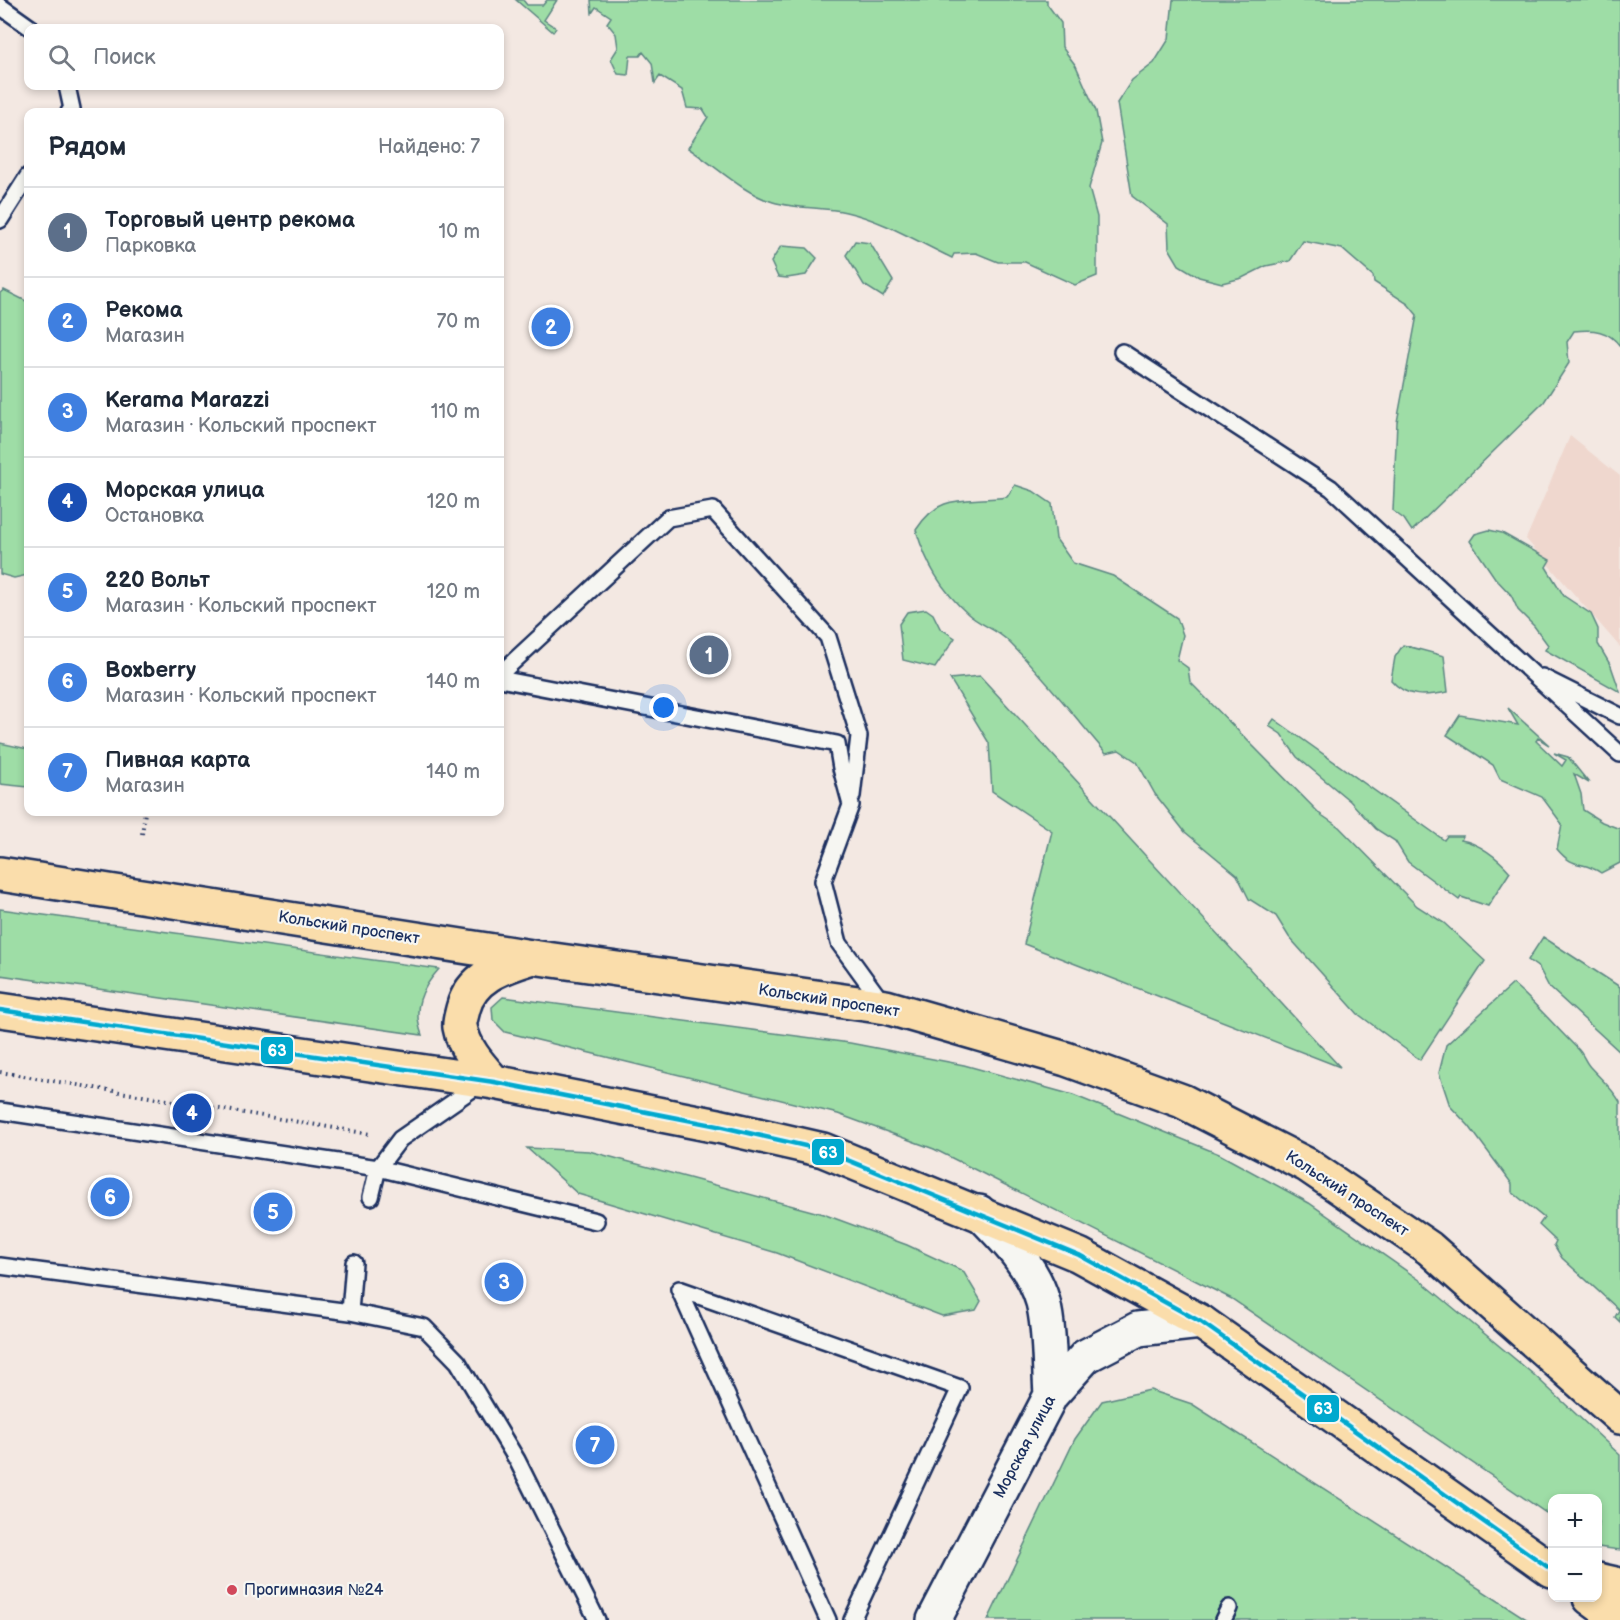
<!DOCTYPE html>
<html lang="ru">
<meta charset="utf-8">
<style>
body{margin:0;font-family:"Balsamiq Sans",sans-serif;background:#f2f2f3;color:#1f2937}
.controls{position:absolute;right:18px;bottom:18px;display:grid;overflow:hidden;border-radius:12px;box-shadow:0 3px 9px #0003}
.controls button{width:54px;height:54px;display:grid;place-items:center;padding:0;border:0;border-bottom:2px solid #e0e1e3;background:#fff;color:#1f2937;font:30px sans-serif}
.you{position:absolute;left:664px;top:708px;width:21px;height:21px;margin:-15px;border:4px solid #fff;border-radius:50%;background:#1a73e8;box-shadow:0 0 0 9px #1a73e833}
.badge{display:grid;place-items:center;width:39px;height:39px;border-radius:50%;background:#d1495b;color:#fff;font-size:20px;font-weight:700}
.pin{position:absolute;translate:-50% -50%;border:3px solid #fff;box-shadow:0 2px 6px #0006}
.list{margin:0;padding:0;list-style:none}
h2{display:flex;justify-content:space-between;align-items:center;height:78px;margin:0;padding:0 24px;font-size:26px}
h2 small{font-size:20px;font-weight:400;color:#747a83}
.list li{display:grid;grid-template-columns:39px 1fr auto;gap:18px;align-items:center;box-sizing:border-box;height:90px;padding:0 24px;border-top:2px solid #e0e1e3}
.list b{display:block;font-size:22px;white-space:nowrap}
.list p{margin:0;font-size:20px;white-space:nowrap;color:#747a83}
.list em{font-size:20px;font-style:normal;color:#747a83}
.icon{flex:none;width:33px;height:33px;fill:none;stroke:currentColor;stroke-width:2;stroke-linecap:round;stroke-linejoin:round}
.map{position:relative;flex:none;width:1620px;height:1620px;overflow:hidden}
.search{position:absolute;background:#fff;box-shadow:0 3px 9px #0003;left:24px;top:24px;width:480px;height:66px;display:flex;align-items:center;gap:15px;box-sizing:border-box;padding:0 21px;border-radius:12px;color:#747a83;font-size:22px}
.panel{position:absolute;background:#fff;box-shadow:0 3px 9px #0003;left:24px;top:108px;width:480px;height:708px;border-radius:12px}
.map>svg:first-child{display:block}
</style>
<div class="map">
<svg width="1620" height="1620" viewBox="0 0 1620 1620">
<rect width="100%" height="100%" fill="#f3e8e2"/>
<filter id="ink" filterUnits="userSpaceOnUse"><feTurbulence type="fractalNoise" baseFrequency=".0167" numOctaves="2"/><feDisplacementMap in="SourceGraphic" scale="12" xChannelSelector="R" yChannelSelector="G"/><feConvolveMatrix kernelMatrix="1 2 1 2 8 2 1 2 1" color-interpolation-filters="sRGB"/></filter>
<g filter="url(#ink)">
<path fill="#efd7ce" d="M 1570,436 L 1620,476 L 1620,647 L 1526,539 Z"/>
<path fill="#9edda6" stroke="#5c8682" stroke-width="1.5" d="M 516,0 L 523,0 L 527,5 L 543,5 L 547,0 L 557,0 L 544,20 L 556,28 L 553,32 Z
M 591,0 L 1047,0 L 1047,4 L 1061,23 L 1062,47 L 1076,66 L 1096,111 L 1102,143 L 1089,188 L 1097,217 L 1097,276 L 1075,285 L 1025,262 L 998,262 L 976,253 L 954,254 L 952,258 C 918,242 882,220 846,212 C 822,207 796,209 773,202 C 744,194 713,164 688,148 L 708,117 L 703,109 L 687,108 L 682,90 L 660,76 L 655,83 L 652,63 L 643,52 L 640,56 L 630,56 L 628,75 L 618,74 L 611,59 L 618,48 L 616,34 L 607,23 L 611,17 L 596,7 L 592,13 Z
M 1173,0 L 1620,0 L 1620,346 C 1608,330 1594,329 1574,331 L 1567,342 L 1569,363 L 1544,402 L 1412,531 L 1404,519 L 1393,511 L 1397,422 L 1417,315 L 1408,304 L 1374,282 L 1373,276 L 1342,249 L 1303,241 L 1290,261 L 1266,266 L 1242,278 L 1222,283 L 1199,277 L 1179,265 L 1169,248 L 1168,224 L 1132,196 L 1117,103 L 1132,80 L 1154,63 L 1169,39 Z
M 855,241 L 870,243 L 893,281 L 883,297 L 864,285 L 846,255 Z
M 781,246 L 807,248 L 817,258 L 806,275 L 787,278 L 778,277 L 771,262 Z
M 4,290 L 28,302 L 28,575 L 14,578 L 0,574 L 0,293 Z
M 1015,485 L 1033,491 L 1052,504 L 1056,539 L 1073,563 L 1113,576 L 1177,618 L 1183,635 L 1177,660 L 1188,668 L 1190,682 L 1320,814 L 1339,827 L 1417,906 L 1444,923 L 1485,961 L 1420,1060 L 1358,1014 L 1289,937 L 1276,916 L 1249,899 L 1237,875 L 1185,832 L 1155,794 L 1137,762 L 1119,750 L 1106,753 C 1074,716 1044,677 1009,642 C 998,630 980,625 968,614 C 941,590 926,563 916,530 C 941,491 966,503 1007,497 Z
M 1489,530 L 1502,533 L 1550,560 L 1546,567 L 1564,596 L 1591,614 L 1598,629 L 1598,644 L 1611,666 L 1620,692 L 1545,650 L 1548,645 L 1534,626 L 1518,610 L 1511,595 L 1495,578 L 1470,541 L 1475,534 Z
M 926,609 L 933,614 L 940,628 L 955,638 L 935,668 L 903,660 L 899,624 L 907,612 Z
M 1403,645 L 1444,656 L 1448,692 C 1426,696 1407,699 1391,680 L 1395,657 Z
M 980,676 L 1340,1067 L 1024,944 L 1052,831 L 992,791 L 989,743 L 950,679 Z
M 1508,708 L 1549,745 L 1538,738 L 1536,741 L 1562,766 L 1566,760 L 1554,753 L 1568,757 L 1589,783 L 1574,774 L 1581,794 L 1583,810 L 1602,822 L 1620,829 L 1620,863 L 1601,873 C 1582,860 1574,870 1557,849 L 1562,824 L 1542,797 L 1500,779 L 1493,765 L 1447,735 L 1460,715 L 1518,725 Z
M 1274,719 L 1444,840 L 1447,836 L 1463,836 L 1461,840 C 1479,843 1498,858 1510,872 L 1488,906 L 1461,897 L 1459,900 L 1408,862 L 1395,841 L 1376,829 L 1350,801 L 1297,757 L 1281,734 L 1269,726 Z
M 0,743 L 28,749 L 28,787 L 0,784 Z
M 0,909 L 439,969 C 421,989 412,1009 422,1035 L 0,975 Z
M 1543,937 L 1620,987 L 1620,1052 L 1549,987 L 1539,968 L 1528,960 Z
M 1513,984 C 1537,1004 1556,1028 1577,1048 C 1583,1053 1585,1062 1590,1067 C 1601,1079 1612,1088 1620,1102 L 1620,1322 L 1615,1317 L 1619,1310 L 1562,1258 L 1554,1245 L 1556,1241 L 1539,1225 L 1544,1218 L 1512,1192 L 1512,1184 L 1469,1126 L 1450,1106 L 1439,1073 L 1446,1045 Z
M 503,997 L 850,1043 L 964,1065 L 1073,1095 L 1219,1154 L 1309,1203 L 1421,1281 L 1533,1374 L 1620,1455 L 1620,1550 L 1598,1547 L 1598,1498 L 1552,1498 L 1552,1517 L 1232,1299 L 934,1149 L 838,1114 L 505,1032 L 493,1020 L 492,1007 Z
M 527,1148 L 589,1151 L 823,1214 L 907,1245 L 963,1271 L 981,1301 L 976,1310 L 942,1316 L 777,1253 L 578,1194 Z
M 1150,1390 L 1192,1404 L 1528,1620 L 988,1620 L 1075,1439 L 1102,1401 Z"/>
<g fill="none" stroke-linecap="round" stroke-linejoin="round">
<g stroke="#1b2f5e" stroke-width="20">
<path id="service" d="M 0,6 L 31,28
M 67,86 L 72,109 L 69,112
M 0,220 L 28,176
M 1122,352 L 1331,488 L 1620,754
M 500,674 L 668,518 L 713,510 L 828,637 L 859,736 L 852,796
M 1542,677 L 1620,716
M 500,679 L 837,744 L 841,768 L 851,805 L 823,881 L 839,943 L 884,1005
M 0,1111 L 378,1168 L 596,1221
M 371,1197 L 378,1168 L 400,1139 L 481,1083
M 0,1266 L 350,1312 L 424,1327 L 458,1362 L 517,1460 L 597,1620
M 350,1312 L 354,1263
M 828,1620 L 679,1289 L 960,1388 L 852,1620
M 1223,1620 L 1229,1608"/>
</g>
<g stroke="#1b2f5e" stroke-width="38">
<path id="tertiary" d="M 979,1212 C 1004,1238 1033,1266 1043,1302 C 1050,1329 1049,1367 1051,1395
M 934,1620 L 1051,1395 L 1086,1356 L 1138,1329 L 1201,1322"/>
</g>
<g stroke="#1b2f5e" stroke-width="38">
<path id="primary" d="M 0,874 L 532,957 L 886,1007 L 1066,1059 L 1182,1101 L 1307,1165 L 1429,1248 L 1620,1417
M 0,1010 L 494,1082 L 718,1126 L 823,1150 L 1079,1255 L 1201,1322 L 1552,1570
M 494,1082 C 480,1066 464,1049 460,1027 C 459,1022 462,1014 463,1009 C 471,977 501,967 530,958
M 1598,1580 L 1620,1585
M 1590,1598 L 1620,1620"/>
</g>
<path stroke="#1b2f5e" stroke-width="4" stroke-dasharray="1.5 4.5" stroke-linecap="butt" d="M 142,834 L 145,812
M 0,1072 L 370,1134"/>
<use href="#service" stroke="#f6f6f2" stroke-width="15"/>
<use href="#tertiary" stroke="#f6f6f2" stroke-width="33"/>
<use href="#primary" stroke="#faddab" stroke-width="33"/>
<g stroke="#f6f6f2" stroke-width="9">
<path id="bus-1" d="M 0,1010 L 494,1082 L 718,1126 L 823,1150 L 1079,1255 L 1201,1322 L 1552,1570"/>
</g>
<use href="#bus-1" stroke="#00a9ce" stroke-width="4.5"/>
</g>
</g>
<circle fill="#d1495b" stroke="#f6f6f2" stroke-width="2" cx="232" cy="1590" r="6"/>
<g text-anchor="middle" dominant-baseline="central" stroke-width="4.5" stroke-linejoin="round" paint-order="stroke">
<g font-size="16" fill="#1b2f5e" stroke="#f6f6f2">
<text transform="translate(349 928) rotate(9)">Кольский проспект</text>
<text transform="translate(829 1001) rotate(9)">Кольский проспект</text>
<text transform="translate(1347 1194) rotate(33)">Кольский проспект</text>
<text transform="translate(1025 1447) rotate(-62)">Морская улица</text>
</g>
<g font-size="16" fill="#1b2f5e" stroke="#f6f6f2" text-anchor="start">
<text x="244" y="1590">Прогимназия №24</text>
</g>
</g>
<g stroke="#f6f6f2" stroke-width="2">
<rect x="260" y="1036" width="34" height="29" rx="6" fill="#00a9ce"/>
<rect x="811" y="1138" width="34" height="28" rx="6" fill="#00a9ce"/>
<rect x="1306" y="1394" width="34" height="29" rx="6" fill="#00a9ce"/>
</g>
<g font-size="16" text-anchor="middle" font-weight="bold" fill="#fff">
<text x="277" y="1056">63</text>
<text x="828" y="1158">63</text>
<text x="1323" y="1414">63</text>
</g>
</svg>
<div class="controls">
<button>+</button>
<button>−</button>
</div>
<div class="you"></div>
<div class="pin badge" style="left:709px;top:655px;background:#5c6f8a">1</div>
<div class="pin badge" style="left:551px;top:327px;background:#3f7fe0">2</div>
<div class="pin badge" style="left:504px;top:1282px;background:#3f7fe0">3</div>
<div class="pin badge" style="left:192px;top:1113px;background:#1a4fb4">4</div>
<div class="pin badge" style="left:273px;top:1212px;background:#3f7fe0">5</div>
<div class="pin badge" style="left:110px;top:1197px;background:#3f7fe0">6</div>
<div class="pin badge" style="left:595px;top:1445px;background:#3f7fe0">7</div>
<div class="search"><svg class="icon" aria-label="search" viewBox="0 0 24 24"><circle cx="10" cy="10" r="6"/><path d="M15 15l6 6"/></svg>Поиск</div>
<section class="panel">
<h2>Рядом<small>Найдено: 7</small></h2>
<ul class="list">
<li><span class="badge" style="background:#5c6f8a">1</span><div><b>Торговый центр рекома</b><p>Парковка</p></div><em>10 m</em></li>
<li><span class="badge" style="background:#3f7fe0">2</span><div><b>Рекома</b><p>Магазин</p></div><em>70 m</em></li>
<li><span class="badge" style="background:#3f7fe0">3</span><div><b>Kerama Marazzi</b><p>Магазин · Кольский проспект</p></div><em>110 m</em></li>
<li><span class="badge" style="background:#1a4fb4">4</span><div><b>Морская улица</b><p>Остановка</p></div><em>120 m</em></li>
<li><span class="badge" style="background:#3f7fe0">5</span><div><b>220 Вольт</b><p>Магазин · Кольский проспект</p></div><em>120 m</em></li>
<li><span class="badge" style="background:#3f7fe0">6</span><div><b>Boxberry</b><p>Магазин · Кольский проспект</p></div><em>140 m</em></li>
<li><span class="badge" style="background:#3f7fe0">7</span><div><b>Пивная карта</b><p>Магазин</p></div><em>140 m</em></li>
</ul>
</section>
</div>
